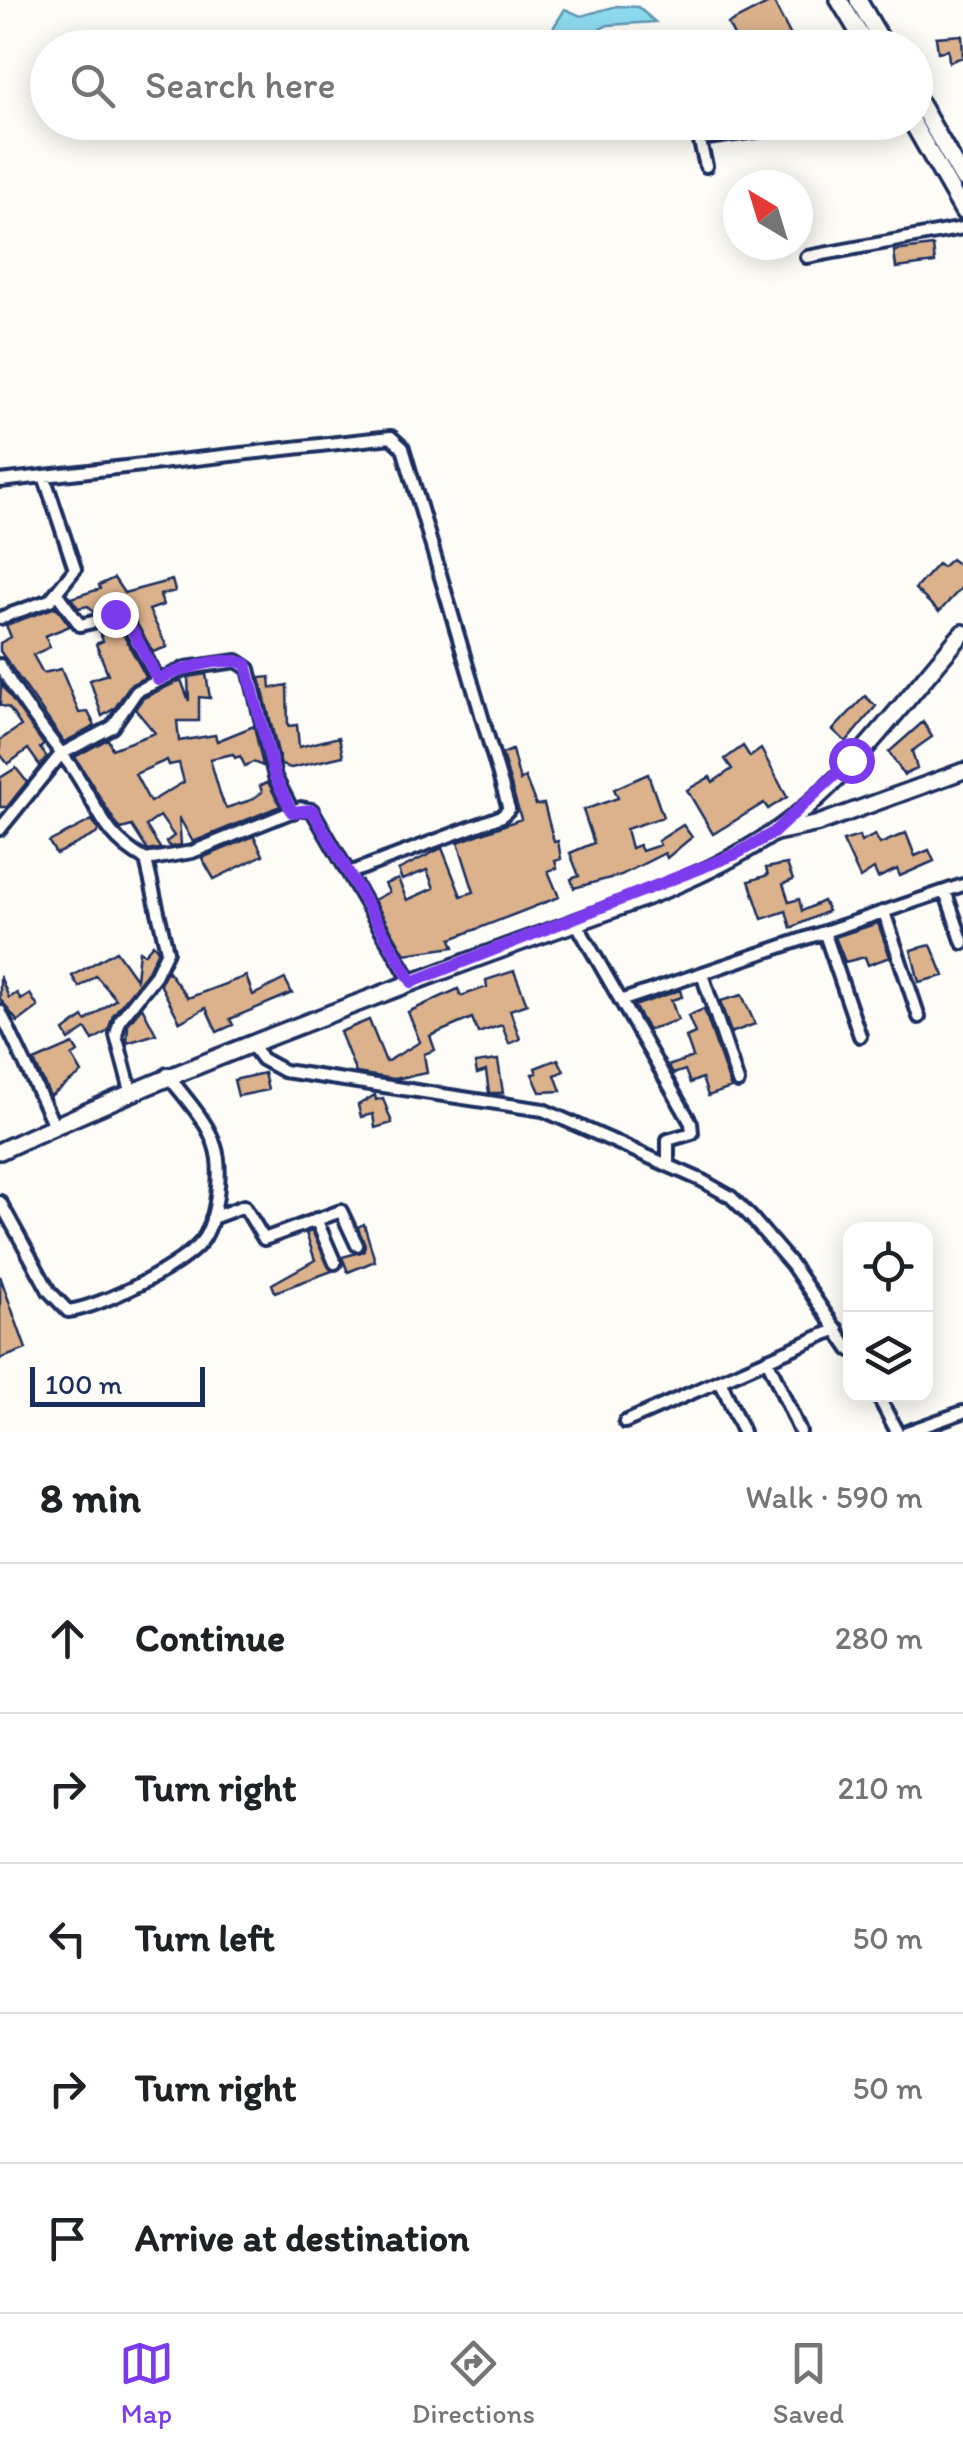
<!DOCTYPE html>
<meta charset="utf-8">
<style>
body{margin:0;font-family:Itim,sans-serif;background:#f2f2f2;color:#202124}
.controls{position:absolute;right:30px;bottom:30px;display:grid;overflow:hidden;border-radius:20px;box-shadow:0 5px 25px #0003}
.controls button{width:90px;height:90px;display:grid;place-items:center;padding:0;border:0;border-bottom:2px solid #e0e0e0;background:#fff;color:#202124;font:50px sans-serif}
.compass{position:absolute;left:723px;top:170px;width:90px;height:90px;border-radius:50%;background:#fff;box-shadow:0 5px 25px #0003;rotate:322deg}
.scale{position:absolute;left:30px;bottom:25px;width:175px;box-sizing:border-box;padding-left:10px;border:5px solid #1b2f5e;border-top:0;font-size:28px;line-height:35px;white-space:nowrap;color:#1b2f5e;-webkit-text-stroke:8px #fdfcf7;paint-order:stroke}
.stop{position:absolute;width:30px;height:30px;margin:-22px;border:8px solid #7c3aed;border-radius:50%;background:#fff}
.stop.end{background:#7c3aed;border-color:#fff;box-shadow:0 2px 10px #0008}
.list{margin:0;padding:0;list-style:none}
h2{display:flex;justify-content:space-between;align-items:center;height:130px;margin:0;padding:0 40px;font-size:42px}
h2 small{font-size:32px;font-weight:400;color:#757577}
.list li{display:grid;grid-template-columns:65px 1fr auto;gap:30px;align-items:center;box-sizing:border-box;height:150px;padding:0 40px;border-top:2px solid #e0e0e0}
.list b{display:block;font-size:38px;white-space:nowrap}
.list em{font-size:32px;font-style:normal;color:#757577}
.icon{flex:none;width:55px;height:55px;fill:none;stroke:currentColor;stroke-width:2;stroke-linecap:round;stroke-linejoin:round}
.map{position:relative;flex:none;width:963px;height:1432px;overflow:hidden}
.search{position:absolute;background:#fff;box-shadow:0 5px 25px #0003;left:30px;right:30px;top:30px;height:110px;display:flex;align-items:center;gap:25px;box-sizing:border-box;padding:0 35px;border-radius:55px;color:#757577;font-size:38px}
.sheet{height:880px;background:#fff}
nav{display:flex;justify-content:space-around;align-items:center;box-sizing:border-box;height:140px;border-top:2px solid #e0e0e0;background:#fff;font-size:28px;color:#757577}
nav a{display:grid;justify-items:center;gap:5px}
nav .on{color:#7c3aed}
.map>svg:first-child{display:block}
</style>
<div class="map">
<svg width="963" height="1432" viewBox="0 0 963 1432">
<rect width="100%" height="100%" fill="#fdfcf7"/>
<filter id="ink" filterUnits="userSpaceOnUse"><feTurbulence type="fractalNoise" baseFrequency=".01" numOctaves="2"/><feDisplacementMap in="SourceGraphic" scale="20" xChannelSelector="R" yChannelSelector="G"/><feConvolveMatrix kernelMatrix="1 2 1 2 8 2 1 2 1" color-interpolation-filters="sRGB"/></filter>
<g filter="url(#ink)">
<path fill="#8edbee" stroke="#6096b4" stroke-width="2.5" d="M 617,6 L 638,7 L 655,22 L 608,25 L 567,46 L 550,33 L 565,9 L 581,16 Z"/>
<path fill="#dbb28c" stroke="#1b2f5e" stroke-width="2.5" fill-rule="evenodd" d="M 773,1 L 797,48 L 740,48 L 728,24 Z
M 962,35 L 963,57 L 949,62 L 948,50 L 938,52 L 936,37 Z
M 933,246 L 935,263 L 896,268 L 894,251 Z
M 951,559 L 963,568 L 963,586 L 939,612 L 915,589 L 938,564 L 942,567 Z
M 114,578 L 124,593 L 172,580 L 175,591 L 160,595 L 163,605 L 149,610 L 167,647 L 153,652 L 128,608 L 94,613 L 88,606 L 78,608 L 71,598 L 100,589 L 99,585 Z
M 56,607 L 70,626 L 45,636 L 50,647 L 33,655 L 43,673 L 61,669 L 79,713 L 88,712 L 95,726 L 64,742 L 0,651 L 0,643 L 11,637 L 6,625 Z
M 118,625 L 146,677 L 130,685 L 115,708 L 102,716 L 90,680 L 108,674 L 96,644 L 103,641 L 99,630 Z
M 206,674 L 210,698 L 199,697 L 199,721 L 177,721 L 179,741 L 215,735 L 217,741 L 254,726 L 263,766 L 253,762 L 245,766 L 240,756 L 235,758 L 233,754 L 210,759 L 221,797 L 226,808 L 251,800 L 262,792 L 260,786 L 268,782 L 280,806 L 193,842 L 179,817 L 181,845 L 170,847 L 166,842 L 174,836 L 160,816 L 146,826 L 160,848 L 148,851 L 132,826 L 121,829 L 117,825 L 75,757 L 108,739 L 112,749 L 155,733 L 135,709 L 143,698 L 181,680 L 189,701 L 188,677 ZM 167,760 L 169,765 L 179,763 L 184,782 L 150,802 L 135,774 Z
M 270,677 L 271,688 L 287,685 L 288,726 L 297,725 L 299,747 L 339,737 L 343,756 L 291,768 L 281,765 L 260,678 Z
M 1,684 L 44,745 L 40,748 L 47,757 L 40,766 L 28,749 L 8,764 L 0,754 L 0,740 L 21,726 L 9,708 L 0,705 Z
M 865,696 L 876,706 L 846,742 L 833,730 Z
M 923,722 L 932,737 L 912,751 L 917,769 L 904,775 L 889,752 Z
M 743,746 L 750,757 L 761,749 L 787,797 L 768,809 L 764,803 L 713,834 L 687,790 L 710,777 L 713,782 L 732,769 L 725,759 Z
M 512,750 L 520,781 L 525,777 L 536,805 L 544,804 L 554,842 L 558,841 L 561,859 L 555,861 L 557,868 L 548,871 L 559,897 L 451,939 L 454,947 L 405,954 L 374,900 L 389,892 L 385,884 L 398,879 L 407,900 L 434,888 L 427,870 L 402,880 L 398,870 L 442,848 L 461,896 L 474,892 L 458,842 L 521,819 L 502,754 Z
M 16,768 L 27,782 L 7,807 L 0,807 L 0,778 Z
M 648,774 L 663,817 L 626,829 L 631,848 L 639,845 L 642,851 L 660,845 L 658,841 L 683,825 L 692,837 L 667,858 L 665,853 L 621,875 L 574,888 L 571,879 L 579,876 L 570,853 L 594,843 L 583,810 L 618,798 L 614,789 Z
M 92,820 L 99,830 L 96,834 L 56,854 L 49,842 Z
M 906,833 L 915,856 L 929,850 L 934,861 L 900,876 L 897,869 L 878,878 L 874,869 L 860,878 L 843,841 L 859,836 L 861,842 L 875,835 L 880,844 Z
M 254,836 L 263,855 L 214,879 L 202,858 Z
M 787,864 L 793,880 L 783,884 L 789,902 L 799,899 L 802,911 L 823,901 L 828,911 L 791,928 L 786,911 L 762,919 L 749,881 L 768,875 L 766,868 Z
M 878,923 L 890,957 L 868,965 L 865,957 L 845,962 L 835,937 Z
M 153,944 L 158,950 L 148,971 L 113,1015 L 108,1031 L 93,1040 L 86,1029 L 69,1040 L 64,1031 L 83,1017 L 86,1021 L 116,999 L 96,976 L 79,987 L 72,976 L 116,951 L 136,979 L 139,951 L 144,954 Z
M 931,945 L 944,976 L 919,982 L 911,950 Z
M 167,970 L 188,998 L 246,976 L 253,995 L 285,979 L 292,993 L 230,1019 L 233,1025 L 217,1032 L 206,1008 L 180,1022 L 160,984 Z
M 514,971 L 527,1004 L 510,1010 L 520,1039 L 509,1044 L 502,1025 L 478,1033 L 472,1018 L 430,1036 L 435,1050 L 424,1054 L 427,1073 L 394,1079 L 356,1073 L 340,1032 L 369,1020 L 386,1062 L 420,1042 L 408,1012 L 458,989 L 461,996 L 487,987 L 486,980 Z
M 0,976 L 9,998 L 17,993 L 21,1000 L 30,994 L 38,1007 L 18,1022 L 0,999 Z
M 680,990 L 682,997 L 671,1000 L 678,1020 L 648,1030 L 634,1006 Z
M 742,995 L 755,1024 L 731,1033 L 720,1001 Z
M 142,1007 L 156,1034 L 127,1043 L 128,1024 Z
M 704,1009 L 731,1088 L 708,1096 L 702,1078 L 690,1083 L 685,1070 L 673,1074 L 668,1066 L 693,1057 L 686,1037 L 695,1033 L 688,1016 Z
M 73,1044 L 78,1052 L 72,1056 L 82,1073 L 50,1096 L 34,1061 Z
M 558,1059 L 564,1071 L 555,1075 L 561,1091 L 540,1092 L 532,1074 L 537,1073 L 535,1068 Z
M 498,1060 L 503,1093 L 489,1093 L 486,1071 L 477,1074 L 475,1063 Z
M 264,1073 L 268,1090 L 238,1096 L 234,1080 Z
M 375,1095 L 376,1100 L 383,1098 L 392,1123 L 375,1128 L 373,1114 L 361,1117 L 358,1105 Z
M 364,1224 L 375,1261 L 348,1272 L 342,1257 L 364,1251 L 358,1227 Z
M 312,1231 L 332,1271 L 275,1292 L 272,1284 L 315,1260 L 306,1233 Z
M 0,1276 L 26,1349 L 0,1359 Z"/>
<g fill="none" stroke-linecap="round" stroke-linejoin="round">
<g stroke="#1b2f5e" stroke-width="18">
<path id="street" d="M 695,122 L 706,166
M 700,139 L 819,122
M 807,257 L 963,228
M 0,481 L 391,437 L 403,448 L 509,809 L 502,816 L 352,872
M 58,595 L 80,625 L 123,615 L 158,680
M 0,618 L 50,600 L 75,569 L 44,476
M 0,665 C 21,703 48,735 73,769 C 99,807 101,835 146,860 L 192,852 L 301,808 L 312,810 L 412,983
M 0,829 L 61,754 L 112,727 L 137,691 L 186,668 L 237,661 L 249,669 L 275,777 L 293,812
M 945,891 L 963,943
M 884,912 L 919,1017
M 575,921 L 691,1123 L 692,1133 L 668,1140 L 668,1165
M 825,934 L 860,1036
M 702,974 L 738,1082
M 623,1000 L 963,885
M 0,1011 L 54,1125
M 250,1043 L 262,1059 L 284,1071 L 543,1110 L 701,1180 L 731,1197 L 751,1217 L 792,1265 L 850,1350
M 131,1091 L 116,1035 L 120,1020 L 155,976 L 167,951 L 146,860
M 0,1202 L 49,1291 L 68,1311 C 99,1308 188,1264 204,1238 C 217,1217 223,1169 215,1146 C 208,1121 182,1095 167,1074
M 212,1218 L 244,1206 L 264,1239 L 341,1211 L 357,1245
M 316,1219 L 335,1263
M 767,1359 L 800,1432
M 720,1380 L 743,1432
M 877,1394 L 897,1432
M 625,1422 L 837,1329
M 907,1432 L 963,1412"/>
</g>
<g stroke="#1b2f5e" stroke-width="21">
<path id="secondary" d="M 774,833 L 817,824 L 963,771"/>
</g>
<g stroke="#1b2f5e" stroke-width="22">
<path id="primary" d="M 839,0 L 868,48
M 858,0 L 886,48
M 916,97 L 963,179
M 912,122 L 963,211
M 0,1151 C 161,1076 325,1015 491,953 C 583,918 687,890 770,835 C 845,785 903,701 963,633"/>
</g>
<use href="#street" stroke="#fdfcf7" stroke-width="10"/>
<use href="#secondary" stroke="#fdfcf7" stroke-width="14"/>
<use href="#primary" stroke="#fdfcf7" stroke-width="15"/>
</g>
</g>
<g fill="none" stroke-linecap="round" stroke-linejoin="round" filter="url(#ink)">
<path stroke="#7c3aed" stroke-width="12" d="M 115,614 L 126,618 L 158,680 C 179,669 225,655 246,664 L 275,777 L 292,812 L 312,810 L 412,982 L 736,854 L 773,833 L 851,760"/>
</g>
</svg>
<div class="controls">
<button><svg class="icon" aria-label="locate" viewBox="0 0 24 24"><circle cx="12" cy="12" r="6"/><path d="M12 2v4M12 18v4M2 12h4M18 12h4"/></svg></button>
<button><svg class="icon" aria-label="layers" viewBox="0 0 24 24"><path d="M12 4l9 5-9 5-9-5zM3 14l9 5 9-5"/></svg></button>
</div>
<svg class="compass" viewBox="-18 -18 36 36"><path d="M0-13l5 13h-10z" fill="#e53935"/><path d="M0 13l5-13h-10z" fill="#757577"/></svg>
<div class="scale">100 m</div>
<div class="stop" style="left:851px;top:760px"></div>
<div class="stop end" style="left:115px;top:614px"></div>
<div class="search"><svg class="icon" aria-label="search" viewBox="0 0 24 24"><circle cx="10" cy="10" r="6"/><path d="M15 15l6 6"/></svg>Search here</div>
</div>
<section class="sheet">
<h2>8 min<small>Walk · 590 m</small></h2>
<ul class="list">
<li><svg class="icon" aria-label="ahead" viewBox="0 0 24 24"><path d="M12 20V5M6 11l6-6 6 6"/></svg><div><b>Continue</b></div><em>280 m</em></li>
<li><svg class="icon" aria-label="right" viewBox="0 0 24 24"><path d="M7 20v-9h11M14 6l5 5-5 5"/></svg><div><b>Turn right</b></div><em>210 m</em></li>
<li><svg class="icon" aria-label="left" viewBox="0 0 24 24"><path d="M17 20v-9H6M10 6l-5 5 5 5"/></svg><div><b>Turn left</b></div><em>50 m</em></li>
<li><svg class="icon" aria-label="right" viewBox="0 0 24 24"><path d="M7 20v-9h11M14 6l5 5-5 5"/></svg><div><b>Turn right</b></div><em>50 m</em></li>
<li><svg class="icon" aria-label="arrive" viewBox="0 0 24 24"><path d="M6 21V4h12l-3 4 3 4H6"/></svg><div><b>Arrive at destination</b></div></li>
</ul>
</section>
<nav>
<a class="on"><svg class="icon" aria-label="map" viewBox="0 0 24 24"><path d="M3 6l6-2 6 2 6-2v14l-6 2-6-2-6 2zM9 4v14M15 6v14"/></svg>Map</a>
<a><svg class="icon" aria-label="directions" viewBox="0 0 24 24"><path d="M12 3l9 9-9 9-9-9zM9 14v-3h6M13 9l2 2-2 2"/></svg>Directions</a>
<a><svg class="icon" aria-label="saved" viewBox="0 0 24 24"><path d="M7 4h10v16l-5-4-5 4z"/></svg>Saved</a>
</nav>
